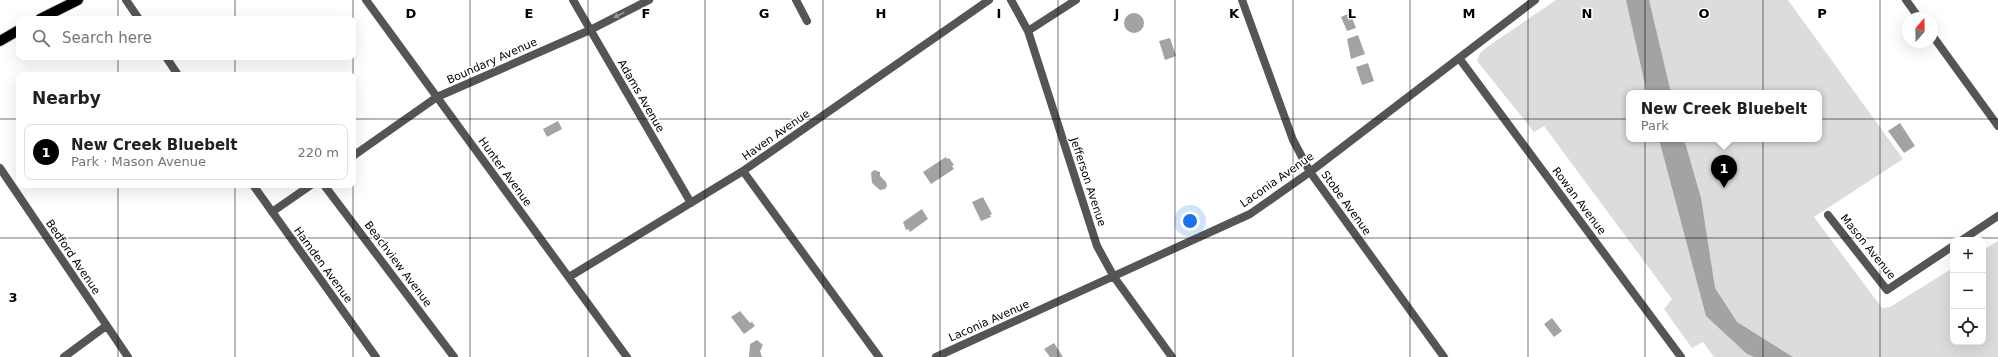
<!DOCTYPE html>
<meta charset="utf-8">
<style>
body{margin:0;font-family:"DejaVu Sans",sans-serif;background:#f2f2f2;color:#202124}
.controls{position:absolute;right:12px;bottom:12px;display:grid;overflow:hidden;border-radius:8px;box-shadow:0 4px 16px #0002}
.controls button{width:36px;height:36px;display:grid;place-items:center;padding:0;border:0;border-bottom:1px solid #e0e0e0;background:#fff;color:#202124;font:20px sans-serif}
.compass{position:absolute;left:1902px;top:12px;width:36px;height:36px;border-radius:50%;background:#fff;box-shadow:0 4px 16px #0002;rotate:20deg}
.you{position:absolute;left:1190px;top:221px;width:14px;height:14px;margin:-10px;border:3px solid #fff;border-radius:50%;background:#1a73e8;box-shadow:0 0 0 6px #1a73e833}
.badge{display:grid;place-items:center;width:26px;height:26px;border-radius:50%;background:#000;color:#fff;font-size:13px;font-weight:700}
.pin{position:absolute;translate:-50% -33px;filter:drop-shadow(0 1px 2px #0008)}
.pin::after{content:'';position:absolute;top:21px;width:14px;height:12px;background:inherit;clip-path:polygon(0 0,100% 0,50% 100%)}
.popup{position:absolute;left:1626px;top:90px;width:196px;height:52px;box-sizing:border-box;display:grid;place-content:center;border-radius:8px;background:#fff;filter:drop-shadow(0 1px 3px #0005);font-size:13px;white-space:nowrap;color:#757577}
.popup b{font-size:15px;color:#202124}
.popup::after{content:'';position:absolute;left:50%;top:100%;margin-left:-8px;border:8px solid transparent;border-top-color:#fff}
.list{margin:0;padding:0;list-style:none}
h2{display:flex;justify-content:space-between;align-items:center;height:52px;margin:0;padding:0 16px;font-size:17px}
h2 small{font-size:13px;font-weight:400;color:#757577}
.list li{display:grid;grid-template-columns:26px 1fr auto;gap:12px;align-items:center;box-sizing:border-box;height:56px;margin:0 8px 8px;padding:0 8px;border:1px solid #e0e0e0;border-radius:8px}
.list b{display:block;font-size:15px;white-space:nowrap}
.list p{margin:0;font-size:13px;white-space:nowrap;color:#757577}
.list em{font-size:13px;font-style:normal;color:#757577}
.icon{flex:none;width:22px;height:22px;fill:none;stroke:currentColor;stroke-width:2;stroke-linecap:round;stroke-linejoin:round}
.map{position:relative;flex:none;width:1998px;height:357px;overflow:hidden}
.search{position:absolute;background:#fff;box-shadow:0 4px 16px #0002;left:16px;top:16px;width:340px;height:44px;display:flex;align-items:center;gap:10px;box-sizing:border-box;padding:0 14px;border-radius:8px;color:#757577;font-size:15px}
.panel{position:absolute;background:#fff;box-shadow:0 4px 16px #0002;left:16px;top:72px;width:340px;height:116px;border-radius:8px}
.map>svg:first-child{display:block}
</style>
<div class="map">
<svg width="1998" height="357" viewBox="0 0 1998 357">
<rect width="100%" height="100%" fill="#fff"/>
<path fill="#dcdcdc" fill-rule="evenodd" d="M 1556,0 L 1788,0 L 1903,159 L 1814,217 L 1882,308 L 1890,307 L 1953,268 L 1953,342 L 1983,342 L 1983,250 L 1998,241 L 1998,357 L 1714,357 L 1703,342 L 1692,348 L 1664,309 L 1672,299 L 1544,126 L 1534,132 L 1477,61 L 1480,53 L 1487,47 ZM 1629,93 L 1819,93 L 1819,139 L 1629,139 Z"/>
<path fill="#a3a3a3" d="M 1626,0 L 1649,0 L 1671,93 L 1647,93 Z
M1124 23a10 10 0 1 1 20 0a10 10 0 1 1-20 0Z
M 1350,13 L 1356,28 L 1347,31 L 1341,17 Z
M 1358,35 L 1365,54 L 1351,59 L 1347,39 Z
M 1170,38 L 1176,56 L 1165,60 L 1159,41 Z
M 1368,63 L 1374,81 L 1362,85 L 1356,67 Z
M 558,121 L 562,129 L 547,137 L 543,129 Z
M 1900,123 L 1915,146 L 1904,153 L 1888,131 Z
M 1659,139 L 1684,139 L 1701,198 L 1715,288 L 1737,322 L 1793,357 L 1754,357 L 1747,354 L 1706,316 Z
M 946,157 L 947,159 L 949,158 L 954,165 L 952,166 L 954,169 L 931,184 L 923,172 Z
M 874,170 L 880,172 L 880,176 L 886,182 L 887,186 L 885,189 L 880,190 L 872,183 L 871,173 Z
M 983,197 L 992,214 L 990,215 L 991,217 L 981,221 L 972,202 Z
M 922,209 L 928,219 L 910,232 L 908,229 L 906,230 L 903,222 Z
M 740,311 L 750,323 L 752,322 L 755,326 L 744,334 L 731,317 Z
M 1552,318 L 1562,331 L 1554,337 L 1544,324 Z
M 757,340 L 763,345 L 760,351 L 762,357 L 749,357 L 750,344 Z
M 1054,343 L 1063,357 L 1050,357 L 1044,349 Z"/>
<g fill="none" stroke-linecap="round" stroke-linejoin="round">
<g stroke="#dbdbdb" stroke-width="12">
<path id="primary" d="M 40,19 L 78,0
M 0,41 L 19,30"/>
</g>
<path stroke="#555" stroke-width="8" d="M 126,0 L 139,19
M 366,0 L 627,357
M 573,0 L 691,203
M 796,0 L 807,21
M 1011,0 L 1028,31 L 1097,246 L 1114,277 L 1172,357
M 1242,0 L 1293,140 L 1310,172 L 1444,357
M 1906,0 L 1919,18
M 1028,31 L 1076,0
M 1932,35 L 1998,126
M 166,57 L 178,75
M 1459,58 L 1681,357
M 353,156 L 437,97 L 590,30 L 649,0
M 0,168 L 128,357
M 743,171 L 879,357
M 253,185 L 376,357
M 324,185 L 454,357
M 272,212 L 311,185
M 1828,215 L 1887,290 L 1953,246
M 1962,240 L 1998,216
M 569,277 L 743,171 L 989,0
M 64,357 L 106,326
M 936,357 L 1250,214 L 1310,172 L 1535,0"/>
<use href="#primary" stroke="#000" stroke-width="10"/>
</g>
<defs><path id="oneway-solid" d="M-6-.8H1V-3.2L6.5 0L1 3.2V.8H-6Z"/></defs>
<use fill="#999" href="#oneway-solid" transform="translate(619 15) rotate(153)"/>
<path fill="none" stroke="#000" stroke-width="1" stroke-opacity="0.55" d="M 118,0 L 118,19M 235,0 L 235,19M 353,0 L 353,19M 470,0 L 470,357M 588,0 L 588,357M 705,0 L 705,357M 823,0 L 823,357M 940,0 L 940,357M 1058,0 L 1058,357M 1175,0 L 1175,357M 1293,0 L 1293,357M 1410,0 L 1410,357M 1528,0 L 1528,357M 1645,0 L 1645,357M 1763,0 L 1763,357M 1880,0 L 1880,357M 118,57 L 118,75M 235,57 L 235,75M 353,57 L 353,75M 0,119 L 19,119M 353,119 L 1998,119M 118,185 L 118,357M 235,185 L 235,357M 353,185 L 353,357M 0,238 L 1998,238"/>
<g text-anchor="middle" dominant-baseline="central" stroke-width="3" stroke-linejoin="round" paint-order="stroke">
<g font-size="11" fill="#000" stroke="#fff">
<text transform="translate(492 61) rotate(-24)">Boundary Avenue</text>
<text transform="translate(641 96) rotate(60)">Adams Avenue</text>
<text transform="translate(776 135) rotate(-35)">Haven Avenue</text>
<text transform="translate(505 172) rotate(54)">Hunter Avenue</text>
<text transform="translate(1277 180) rotate(-35)">Laconia Avenue</text>
<text transform="translate(1088 182) rotate(72)">Jefferson Avenue</text>
<text transform="translate(1579 201) rotate(53)">Rowan Avenue</text>
<text transform="translate(1346 203) rotate(54)">Stobe Avenue</text>
<text transform="translate(1868 247) rotate(51)">Mason Avenue</text>
<text transform="translate(73 257) rotate(56)">Bedford Avenue</text>
<text transform="translate(398 264) rotate(53)">Beachview Avenue</text>
<text transform="translate(323 265) rotate(54)">Hamden Avenue</text>
<text transform="translate(989 321) rotate(-24)">Laconia Avenue</text>
</g>
</g>
<g font-size="13" text-anchor="middle" font-weight="bold" fill="#000" stroke="#fff" stroke-width="3" stroke-linejoin="round" paint-order="stroke">
<text x="411" y="18">D</text>
<text x="529" y="18">E</text>
<text x="646" y="18">F</text>
<text x="764" y="18">G</text>
<text x="881" y="18">H</text>
<text x="999" y="18">I</text>
<text x="1117" y="18">J</text>
<text x="1234" y="18">K</text>
<text x="1352" y="18">L</text>
<text x="1469" y="18">M</text>
<text x="1587" y="18">N</text>
<text x="1704" y="18">O</text>
<text x="1822" y="18">P</text>
<text x="13" y="302">3</text>
</g>
</svg>
<div class="controls">
<button>+</button>
<button>−</button>
<button><svg class="icon" aria-label="locate" viewBox="0 0 24 24"><circle cx="12" cy="12" r="6"/><path d="M12 2v4M12 18v4M2 12h4M18 12h4"/></svg></button>
</div>
<svg class="compass" viewBox="-18 -18 36 36"><path d="M0-13l5 13h-10z" fill="#e53935"/><path d="M0 13l5-13h-10z" fill="#757577"/></svg>
<div class="you"></div>
<div class="pin badge" style="left:1724px;top:188px">1</div>
<div class="popup"><b>New Creek Bluebelt</b>Park</div>
<div class="search"><svg class="icon" aria-label="search" viewBox="0 0 24 24"><circle cx="10" cy="10" r="6"/><path d="M15 15l6 6"/></svg>Search here</div>
<section class="panel">
<h2>Nearby<small></small></h2>
<ul class="list">
<li><span class="badge">1</span><div><b>New Creek Bluebelt</b><p>Park · Mason Avenue</p></div><em>220 m</em></li>
</ul>
</section>
</div>
